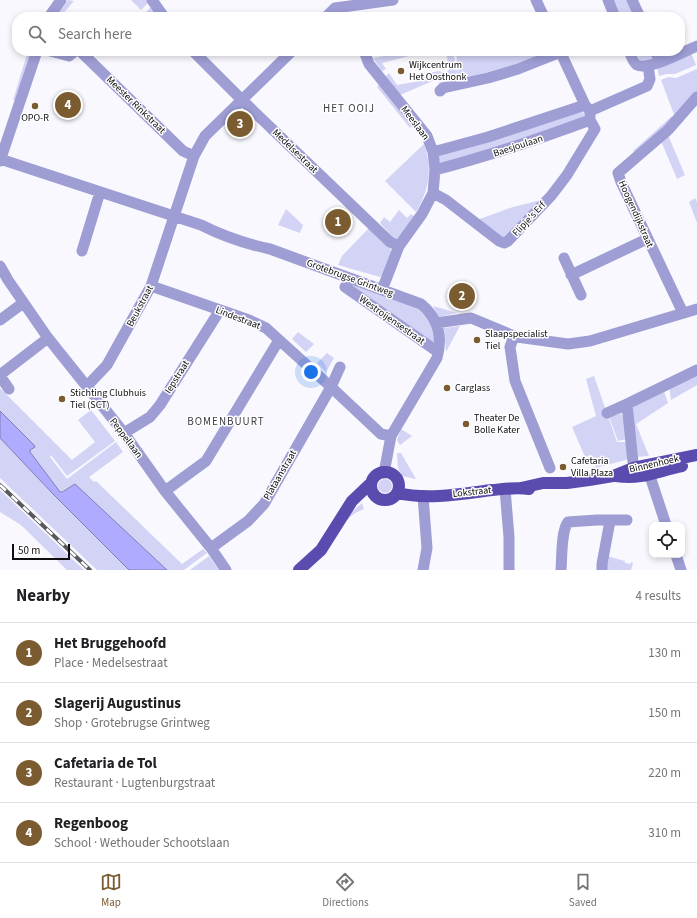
<!DOCTYPE html>
<meta charset="utf-8">
<style>
body{margin:0;font-family:"Source Sans 3",sans-serif;background:#f6f6f6;color:#202124}
.controls{position:absolute;right:12px;bottom:12px;display:grid;overflow:hidden;border-radius:8px;box-shadow:0 2px 6px #0003}
.controls button{width:36px;height:36px;display:grid;place-items:center;padding:0;border:0;border-bottom:1px solid #e0e0e0;background:#fff;color:#202124;font:20px sans-serif}
.scale{position:absolute;left:12px;bottom:10px;width:58px;box-sizing:border-box;padding-left:4px;border:2px solid #0e0e11;border-top:0;font-size:11px;line-height:14px;white-space:nowrap;color:#0e0e11;-webkit-text-stroke:3px #fff;paint-order:stroke}
.you{position:absolute;left:311px;top:372px;width:14px;height:14px;margin:-10px;border:3px solid #fff;border-radius:50%;background:#1a73e8;box-shadow:0 0 0 6px #1a73e833}
.badge{display:grid;place-items:center;width:26px;height:26px;border-radius:50%;background:#7a5c30;color:#fff;font-size:13px;font-weight:700}
.pin{position:absolute;translate:-50% -50%;border:2px solid #fff;box-shadow:0 1px 4px #0006}
.list{margin:0;padding:0;list-style:none}
h2{display:flex;justify-content:space-between;align-items:center;height:52px;margin:0;padding:0 16px;font-size:17px}
h2 small{font-size:13px;font-weight:400;color:#757577}
.list li{display:grid;grid-template-columns:26px 1fr auto;gap:12px;align-items:center;box-sizing:border-box;height:60px;padding:0 16px;border-top:1px solid #e0e0e0}
.list b{display:block;font-size:15px;white-space:nowrap}
.list p{margin:0;font-size:13px;white-space:nowrap;color:#757577}
.list em{font-size:13px;font-style:normal;color:#757577}
.icon{flex:none;width:22px;height:22px;fill:none;stroke:currentColor;stroke-width:2;stroke-linecap:round;stroke-linejoin:round}
.map{position:relative;flex:none;width:697px;height:570px;overflow:hidden}
.search{position:absolute;background:#fff;box-shadow:0 2px 6px #0003;left:12px;right:12px;top:12px;height:44px;display:flex;align-items:center;gap:10px;box-sizing:border-box;padding:0 14px;border-radius:16px;color:#757577;font-size:15px}
.sheet{height:292px;background:#fff}
nav{display:flex;justify-content:space-around;align-items:center;box-sizing:border-box;height:56px;border-top:1px solid #e0e0e0;background:#fff;font-size:11px;color:#757577}
nav a{display:grid;justify-items:center;gap:2px}
nav .on{color:#7a5c30}
.map>svg:first-child{display:block}
</style>
<div class="map">
<svg width="697" height="570" viewBox="0 0 697 570">
<rect width="100%" height="100%" fill="#f8f8fe"/>
<path fill="#d3d3f5" d="M 68,0 L 74,1 L 60,17 L 56,17 Z
M 131,0 L 147,0 L 149,2 L 141,10 Z
M 613,0 L 629,0 L 636,17 L 621,17 Z
M 152,6 L 158,17 L 148,17 L 145,13 Z
M 28,51 L 32,51 L 15,100 L 13,100 Z
M 406,51 L 417,51 L 414,52 L 413,55 L 382,63 L 386,69 L 382,71 L 373,58 L 406,52 Z
M 446,51 L 453,51 L 458,75 L 456,51 L 548,51 L 550,54 L 440,86 L 439,82 L 445,81 L 445,73 L 449,70 Z
M 636,51 L 651,51 L 654,58 L 644,62 L 640,61 Z
M 686,54 L 692,55 L 696,65 L 675,74 L 666,74 L 659,76 L 657,67 Z
M 697,69 L 697,95 L 675,117 L 661,80 L 668,77 L 676,78 Z
M 439,71 L 442,72 L 442,77 L 400,95 L 386,76 L 389,73 L 397,85 L 425,80 L 424,74 Z
M 381,83 L 413,125 L 410,128 L 377,87 Z
M 582,111 L 584,114 L 583,120 L 440,166 L 438,155 Z
M 672,116 L 674,119 L 636,153 L 633,151 Z
M 668,135 L 685,175 L 677,179 L 661,141 Z
M 424,144 C 433,169 429,189 416,212 L 385,181 Z
M 695,198 L 697,202 L 697,223 L 689,202 Z
M 541,200 L 506,237 L 501,237 L 477,220 L 513,207 Z
M 286,209 L 303,225 L 300,233 L 278,225 Z
M 399,210 L 407,218 L 411,214 L 416,217 L 397,242 L 380,223 L 384,217 L 390,222 Z
M 369,228 L 390,248 L 392,253 L 383,274 L 380,277 L 338,265 L 342,256 Z
M 346,281 L 415,306 L 430,320 L 435,340 L 433,346 Z
M 433,306 L 457,313 L 439,317 Z
M 460,326 L 446,352 L 444,328 Z
M 298,332 L 314,344 L 306,352 L 292,339 Z
M 327,353 L 334,358 L 326,372 L 317,363 Z
M 697,373 L 697,385 L 671,400 L 669,387 Z
M 594,376 L 617,442 L 628,442 L 629,459 L 596,468 L 591,455 L 585,457 L 572,427 L 596,416 L 586,379 Z
M 0,388 L 72,460 L 95,442 L 78,420 L 91,410 L 115,441 L 67,476 L 51,455 L 50,457 L 67,479 L 116,442 L 123,452 L 89,477 L 94,482 L 96,481 L 182,564 L 203,549 L 207,553 L 184,570 L 167,570 L 75,484 L 60,492 L 30,452 L 30,450 L 34,447 L 34,445 L 0,411 Z
M 664,391 L 668,403 L 636,424 L 649,456 L 635,457 L 629,407 Z
M 621,413 L 625,421 L 627,439 L 618,441 L 609,417 Z
M 401,429 L 412,436 L 400,445 L 397,440 Z
M 0,438 L 54,495 L 129,570 L 97,570 L 0,478 Z
M 397,453 L 401,453 L 416,479 L 402,476 L 398,468 Z
M378 486a7 7 0 1 1 14 0a7 7 0 1 1-14 0Z
M 0,490 L 84,570 L 67,570 L 21,525 L 0,512 Z
M 362,503 L 364,509 L 355,513 L 347,520 L 345,518 Z
M 209,556 L 219,570 L 190,570 Z
M 607,556 L 625,561 L 625,563 L 630,564 L 631,562 L 633,563 L 631,570 L 608,570 L 607,569 Z"/>
<path fill="#afabfe" stroke="#7f7cb7" d="M 0,411 L 34,445 L 35,447 L 30,450 L 30,452 L 60,492 L 62,492 L 75,484 L 167,570 L 129,570 L 54,495 L 0,438 Z"/>
<g fill="none" stroke-linecap="round" stroke-linejoin="round">
<path stroke="#9e9dd4" stroke-width="11" d="M 152,0 L 164,17
M 536,0 L 544,17
M 608,0 L 615,17
M 632,0 L 640,17
M 49,17 L 61,0
M 326,17 L 335,8 L 393,0
M 50,51 L 69,56 L 75,51
M 80,51 L 183,151 L 194,156
M 193,51 L 242,100 L 390,242 L 399,246
M 364,51 L 369,64 L 427,136 L 433,152 L 435,170 L 433,193 L 422,214 L 399,246 L 382,290
M 629,51 C 631,55 633,63 637,65 C 648,71 685,51 697,46
M 655,51 L 660,62
M 440,91 L 443,88 L 488,78 L 518,69 L 561,52
M 590,111 L 647,86 L 650,79 L 648,66
M 433,152 L 488,137 L 585,105
M 0,159 L 201,225 C 223,236 246,244 270,249 L 421,304 C 438,318 443,336 437,358 L 391,436 L 384,473
M 0,161 L 37,51
M 435,170 C 488,156 539,139 590,120
M 433,193 L 446,200 L 499,241 L 504,243 L 508,241 L 551,196 L 567,175 L 595,129 L 590,120 L 590,111 L 585,105 L 560,51
M 82,251 L 100,192
M 564,258 L 581,295
M 0,266 L 8,280 L 48,338 L 124,433 L 165,491 L 211,548 L 226,570
M 571,275 L 647,239
M 151,286 L 249,320 L 266,328 L 331,387 L 264,504 L 248,521 L 211,548
M 345,287 L 438,352
M 683,313 L 621,182 L 618,173 L 668,130 L 697,97
M 0,320 L 23,303
M 436,323 L 471,318 L 514,336 L 524,338 L 568,344 L 590,341 L 697,309
M 514,336 L 510,347 L 515,381 L 550,468
M 340,367 L 331,387 L 381,434 L 391,436
M 0,375 L 48,338
M 0,376 L 9,389
M 87,386 L 107,365 L 151,286 L 194,156 L 205,136 L 292,51
M 607,413 L 627,404
M 124,433 L 150,417 L 160,405 L 220,310
M 633,462 L 627,404 L 697,370
M 647,467 L 666,525
M 505,489 L 509,537 L 509,570
M 165,491 L 206,461 L 279,340
M 676,555 L 681,570
M 423,570 L 427,548 L 423,496
M 561,570 C 562,558 561,531 568,522 L 597,520 L 627,520
M 602,570 L 602,564 L 610,521"/>
<path stroke="#594cae" stroke-width="12" d="M371 486a14 14 0 1 1 28 0a14 14 0 1 1-28 0Z
M 616,476 C 643,480 657,471 682,466
M 521,488 L 543,483 L 567,483 L 589,480 L 613,476 L 633,468 L 697,455
M 397,493 C 428,500 461,494 492,490 C 504,489 517,487 529,489
M 299,570 L 321,550 L 352,501 L 371,483"/>
<g stroke="#59595d" stroke-width="4">
<path id="rail" d="M 0,485 L 90,570"/>
</g>
<use href="#rail" stroke="#fff" stroke-width="2.5" stroke-dasharray="8" stroke-linecap="butt"/>
</g>
<g fill="#7a5c30" stroke="#fff" stroke-width="1.5">
<circle cx="401" cy="71" r="4"/>
<circle cx="35" cy="106" r="4"/>
<circle cx="477" cy="340" r="4"/>
<circle cx="447" cy="388" r="4"/>
<circle cx="62" cy="399" r="4"/>
<circle cx="466" cy="424" r="4"/>
<circle cx="563" cy="467" r="4"/>
</g>
<g text-anchor="middle" dominant-baseline="central" stroke-width="3" stroke-linejoin="round" paint-order="stroke">
<g font-size="10" fill="#0e0e11" stroke="#fff" text-anchor="start">
<text x="409" y="65">Wijkcentrum<tspan x="409" dy="12">Het Oosthonk</tspan></text>
<text x="35" y="118" text-anchor="middle">OPO-R</text>
<text x="485" y="334">Slaapspecialist<tspan x="485" dy="12">Tiel</tspan></text>
<text x="455" y="388">Carglass</text>
<text x="70" y="393">Stichting Clubhuis<tspan x="70" dy="12">Tiel (SCT)</tspan></text>
<text x="474" y="418">Theater De<tspan x="474" dy="12">Bolle Kater</tspan></text>
<text x="571" y="461">Cafetaria<tspan x="571" dy="12">Villa Plaza</tspan></text>
</g>
<g font-size="10" fill="#0e0e11" stroke="#fff">
<text transform="translate(136 105) rotate(44)">Meester Rinkstraat</text>
<text transform="translate(415 123) rotate(53)">Meeslaan</text>
<text transform="translate(518 146) rotate(-18)">Baesjoulaan</text>
<text transform="translate(295 151) rotate(44)">Medelsestraat</text>
<text transform="translate(636 214) rotate(66)">Hoogendijkstraat</text>
<text transform="translate(529 219) rotate(-47)">Flipje's Erf</text>
<text transform="translate(350 278) rotate(20)">Grotebrugse Grintweg</text>
<text transform="translate(140 306) rotate(-62)">Beukstraat</text>
<text transform="translate(238 318) rotate(21)">Lindestraat</text>
<text transform="translate(392 320) rotate(35)">Westroijensestraat</text>
<text transform="translate(177 377) rotate(-58)">Iepstraat</text>
<text transform="translate(126 438) rotate(53)">Peppellaan</text>
<text transform="translate(654 464) rotate(-13)">Binnenhoek</text>
<text transform="translate(280 475) rotate(-60)">Plataanstraat</text>
<text transform="translate(472 492) rotate(-6)">Lokstraat</text>
</g>
<g font-size="11" letter-spacing="1" fill="#3e3e46" stroke="#fff">
<text x="349" y="108">HET OOIJ</text>
<text x="226" y="421">BOMENBUURT</text>
</g>
</g>
</svg>
<div class="controls">
<button><svg class="icon" aria-label="locate" viewBox="0 0 24 24"><circle cx="12" cy="12" r="6"/><path d="M12 2v4M12 18v4M2 12h4M18 12h4"/></svg></button>
</div>
<div class="scale">50 m</div>
<div class="you"></div>
<div class="pin badge" style="left:338px;top:222px">1</div>
<div class="pin badge" style="left:462px;top:296px">2</div>
<div class="pin badge" style="left:240px;top:124px">3</div>
<div class="pin badge" style="left:68px;top:105px">4</div>
<div class="search"><svg class="icon" aria-label="search" viewBox="0 0 24 24"><circle cx="10" cy="10" r="6"/><path d="M15 15l6 6"/></svg>Search here</div>
</div>
<section class="sheet">
<h2>Nearby<small>4 results</small></h2>
<ul class="list">
<li><span class="badge">1</span><div><b>Het Bruggehoofd</b><p>Place · Medelsestraat</p></div><em>130 m</em></li>
<li><span class="badge">2</span><div><b>Slagerij Augustinus</b><p>Shop · Grotebrugse Grintweg</p></div><em>150 m</em></li>
<li><span class="badge">3</span><div><b>Cafetaria de Tol</b><p>Restaurant · Lugtenburgstraat</p></div><em>220 m</em></li>
<li><span class="badge">4</span><div><b>Regenboog</b><p>School · Wethouder Schootslaan</p></div><em>310 m</em></li>
</ul>
</section>
<nav>
<a class="on"><svg class="icon" aria-label="map" viewBox="0 0 24 24"><path d="M3 6l6-2 6 2 6-2v14l-6 2-6-2-6 2zM9 4v14M15 6v14"/></svg>Map</a>
<a><svg class="icon" aria-label="directions" viewBox="0 0 24 24"><path d="M12 3l9 9-9 9-9-9zM9 14v-3h6M13 9l2 2-2 2"/></svg>Directions</a>
<a><svg class="icon" aria-label="saved" viewBox="0 0 24 24"><path d="M7 4h10v16l-5-4-5 4z"/></svg>Saved</a>
</nav>
